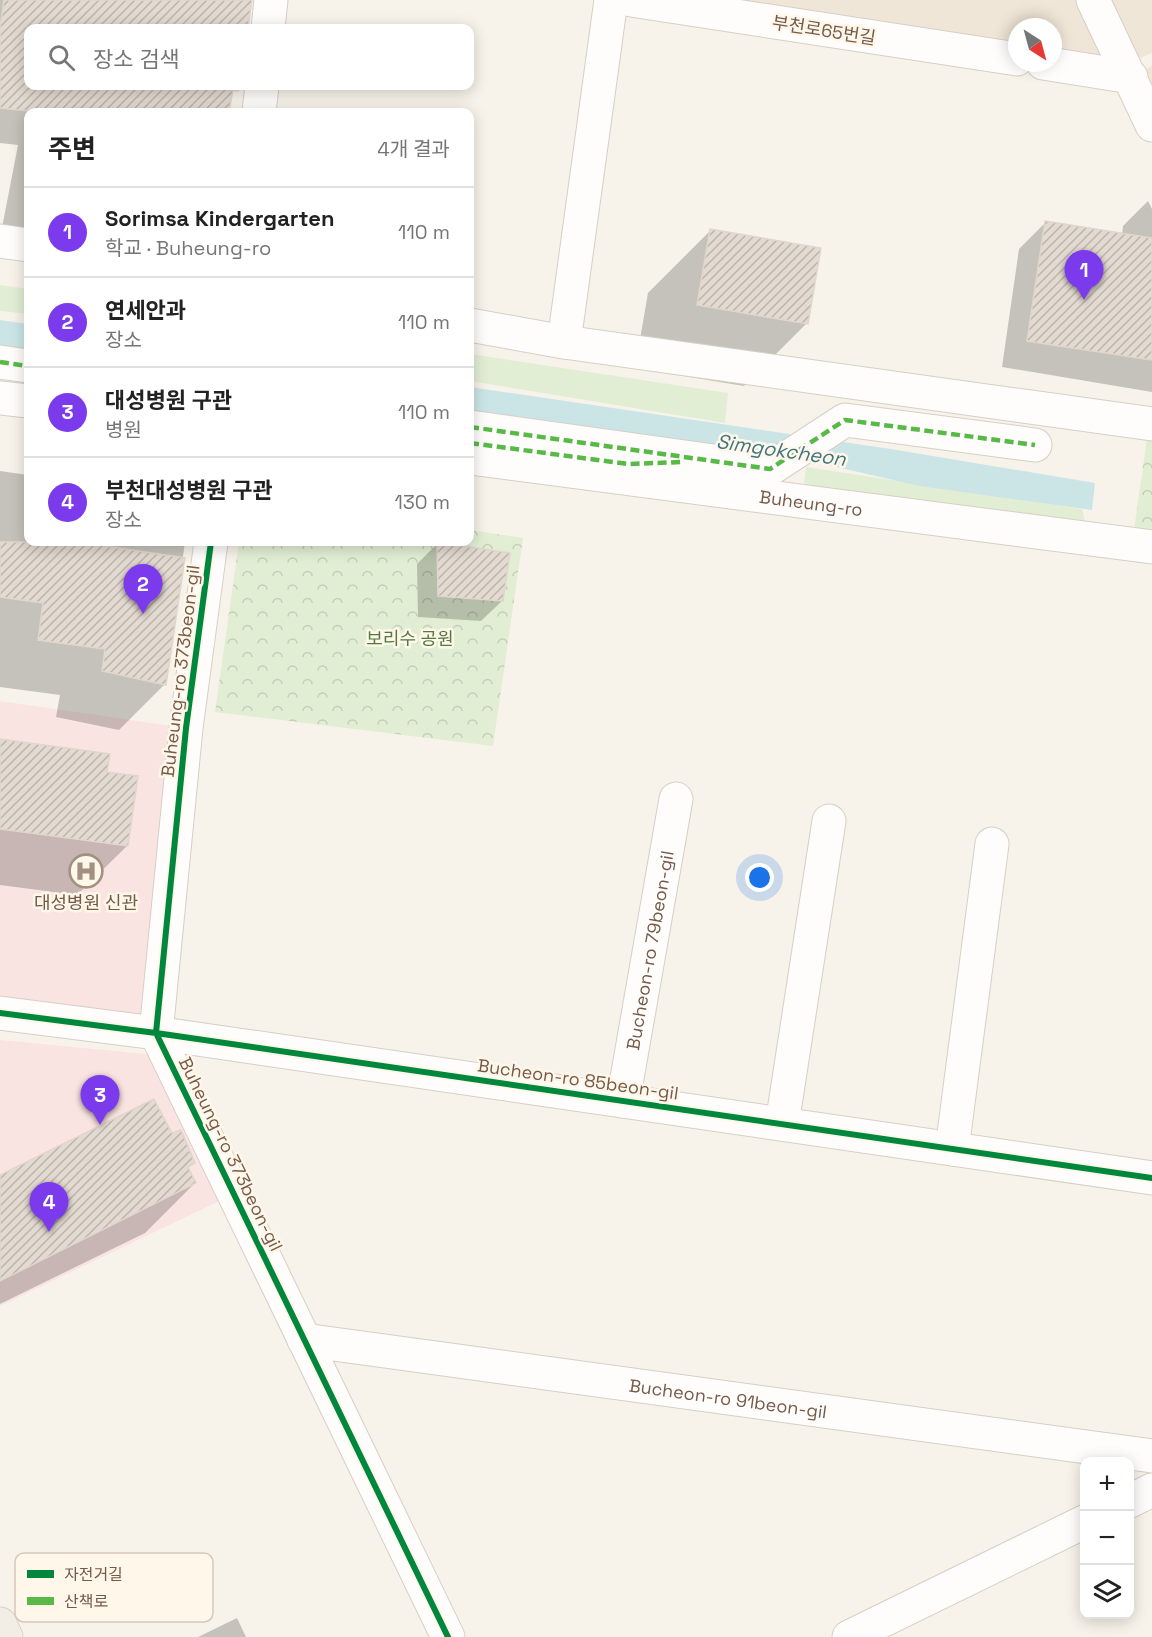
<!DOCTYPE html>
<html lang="ko">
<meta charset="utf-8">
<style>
body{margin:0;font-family:"Space Grotesk","Noto Sans KR",sans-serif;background:#f6f6f6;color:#222}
.controls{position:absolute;right:18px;bottom:18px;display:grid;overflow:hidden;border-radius:12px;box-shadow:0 3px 15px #0003}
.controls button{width:54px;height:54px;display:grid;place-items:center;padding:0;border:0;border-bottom:2px solid #e0e0e0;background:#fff;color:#222;font:30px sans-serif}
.compass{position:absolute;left:1008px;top:18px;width:54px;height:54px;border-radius:50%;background:#fff;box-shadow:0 3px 15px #0003;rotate:144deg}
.you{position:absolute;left:760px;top:878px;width:21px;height:21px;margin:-15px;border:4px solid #fff;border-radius:50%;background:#1a73e8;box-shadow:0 0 0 9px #1a73e833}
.badge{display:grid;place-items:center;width:39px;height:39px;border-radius:50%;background:#7c3aed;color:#fff;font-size:20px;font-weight:700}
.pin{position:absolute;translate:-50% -50px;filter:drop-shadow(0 2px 3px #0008)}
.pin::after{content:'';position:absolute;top:32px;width:21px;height:18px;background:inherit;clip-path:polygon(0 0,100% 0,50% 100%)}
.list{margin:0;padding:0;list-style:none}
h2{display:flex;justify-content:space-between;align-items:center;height:78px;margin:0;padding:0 24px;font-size:26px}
h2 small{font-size:20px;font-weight:400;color:#767676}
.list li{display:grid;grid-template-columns:39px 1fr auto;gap:18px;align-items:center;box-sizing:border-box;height:90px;padding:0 24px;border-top:2px solid #e0e0e0}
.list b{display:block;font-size:22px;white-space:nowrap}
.list p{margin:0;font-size:20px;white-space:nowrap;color:#767676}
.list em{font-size:20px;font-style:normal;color:#767676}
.icon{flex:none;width:33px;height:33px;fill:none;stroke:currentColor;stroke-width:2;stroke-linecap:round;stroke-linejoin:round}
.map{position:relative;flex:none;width:1152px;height:1637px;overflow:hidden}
.search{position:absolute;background:#fff;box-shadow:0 3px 15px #0003;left:24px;top:24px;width:450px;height:66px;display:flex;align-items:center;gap:15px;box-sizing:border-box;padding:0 21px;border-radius:12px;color:#767676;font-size:22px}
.panel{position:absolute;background:#fff;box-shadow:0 3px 15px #0003;left:24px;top:108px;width:450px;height:438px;border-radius:12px}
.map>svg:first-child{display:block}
</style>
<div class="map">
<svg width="1152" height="1637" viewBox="0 0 1152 1637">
<defs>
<pattern id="park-crowns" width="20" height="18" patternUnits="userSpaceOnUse" patternTransform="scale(1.5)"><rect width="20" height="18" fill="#e2eed4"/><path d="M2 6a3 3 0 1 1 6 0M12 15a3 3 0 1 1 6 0" fill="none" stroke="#c5ceb8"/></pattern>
<pattern id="building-hatch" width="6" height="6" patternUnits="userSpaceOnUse" patternTransform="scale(1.5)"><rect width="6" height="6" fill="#e3dad1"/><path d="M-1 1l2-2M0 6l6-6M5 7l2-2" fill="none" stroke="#bdb4ac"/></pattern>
</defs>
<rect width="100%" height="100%" fill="#f7f3ea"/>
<path fill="#f0e6d7" d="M 631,0 L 1093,0 L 1132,76 L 1152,66 L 1152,125 L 1131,77 L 1053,63 L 1053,27 L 1017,27 L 1017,59 Z
M 1104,0 L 1152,0 L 1152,53 L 1134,61 Z"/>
<path fill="#f9e4e1" d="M 0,701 L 186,728 L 156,1033 L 0,1013 Z
M 0,1040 L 167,1056 L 234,1194 L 0,1306 Z"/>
<path fill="#e2eed4" d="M 0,285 L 28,289 L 28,314 L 0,311 Z
M 470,354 L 728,393 L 725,423 L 470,381 Z
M 806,467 L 1082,509 L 1088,536 L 806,510 L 804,484 Z"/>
<path fill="url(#park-crowns)" d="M 1149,424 L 1152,425 L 1152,546 L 1132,544 Z
M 470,530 L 523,538 L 493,746 L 215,712 L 239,542 L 470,542 Z"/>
<path fill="#cbe5e7" d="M 0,320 L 28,324 L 28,359 L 0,354 Z
M 470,387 L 891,449 L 1095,483 L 1092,510 L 919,486 L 806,460 L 470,413 Z"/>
<path fill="#0003" d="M 0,0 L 251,0 L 246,28 L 28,28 L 28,86 L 237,86 L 230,97 L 227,112 L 28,112 L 28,241 L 0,238 L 18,145 L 0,143 Z
M 1148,201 L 1152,209 L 1152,392 L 1002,367 L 1019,249 L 1045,223 L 1122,235 L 1123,226 Z
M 711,230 L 819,249 L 806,324 L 744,386 L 635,368 L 648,293 Z
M 0,471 L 28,475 L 28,542 L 185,542 L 165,684 L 119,730 L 56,717 L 60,695 L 0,687 Z
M 438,543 L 502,601 L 481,621 L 418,617 L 417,564 Z
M 0,740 L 105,773 L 127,846 L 77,895 L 0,885 Z
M 172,1135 L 193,1163 L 188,1168 L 195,1183 L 145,1233 L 0,1304 L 0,1177 Z
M 237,1618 L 246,1637 L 198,1637 Z"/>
<path fill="url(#building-hatch)" stroke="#e0d6cc" stroke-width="1.5" d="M 4,0 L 252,0 L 248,28 L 28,28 L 28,86 L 239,86 L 238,91 L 233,90 L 229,112 L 40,112 L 0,108 L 0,28 Z
M 1045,221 L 1152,238 L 1152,360 L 1027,341 Z
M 710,229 L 821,248 L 808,324 L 697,305 Z
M 0,542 L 106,542 L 106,546 L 185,558 L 166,685 L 102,671 L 105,649 L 38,640 L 43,603 L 0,597 Z
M 437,542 L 510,553 L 503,601 L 438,596 Z
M 0,739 L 110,754 L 107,772 L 138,776 L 128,846 L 0,829 Z
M 154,1099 L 172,1133 L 181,1130 L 195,1163 L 188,1167 L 196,1183 L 0,1281 L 0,1175 Z"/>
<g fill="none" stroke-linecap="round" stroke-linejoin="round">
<g stroke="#d6cfc6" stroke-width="35">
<g id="street">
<path d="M 631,0 L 1017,59"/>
<path d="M 1093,0 L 1152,125"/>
<path d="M 268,28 L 271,0"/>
<path d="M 1043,63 L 1131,77"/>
<path d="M 259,112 L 262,86"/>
<path d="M 564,342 L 611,0"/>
<path d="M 0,362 L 28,366"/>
<path d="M 470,427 L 770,469 L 845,420 L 1035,445"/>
<path d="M 211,542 L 186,728 L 156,1033 L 448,1637"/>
<path d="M 0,1013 L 156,1033 L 1152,1178"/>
<path id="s1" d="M 623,1101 L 676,799"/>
<path d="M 782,1124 L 829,821"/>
<path d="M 952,1149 L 992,844"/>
<path id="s2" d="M 304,1340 L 1152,1456"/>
<path d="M 1130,1501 L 1152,1490"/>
<path d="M 849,1637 L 1084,1522"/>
</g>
</g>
<g stroke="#d6cfc6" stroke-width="35">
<g id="secondary">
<path d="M 0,241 L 28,245"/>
<path d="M 470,325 L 564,342 L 1152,424"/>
<path d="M 0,398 L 28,401"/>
<path id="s3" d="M 470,458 L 1152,547"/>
</g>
</g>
<g stroke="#d8d0c9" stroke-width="35">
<path id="primary" d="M 0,1624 L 6,1637"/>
</g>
<use href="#street" stroke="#fefdfc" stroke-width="33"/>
<use href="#secondary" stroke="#fefdfc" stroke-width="33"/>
<use href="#primary" stroke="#f2eee5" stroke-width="33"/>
<path stroke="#58b947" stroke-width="4.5" stroke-dasharray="9 4.5" stroke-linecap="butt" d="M 0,362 L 28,366
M 470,427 L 770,469 L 845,420 L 1035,445
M 470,443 L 628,464 L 683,462"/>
<g stroke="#fff7ea" stroke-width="10">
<path id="cycleway" d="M 211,542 L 186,728 L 156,1033 L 448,1637
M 0,1013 L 156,1033 L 1152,1178"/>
</g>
<use href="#cycleway" stroke="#00873e" stroke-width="6"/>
</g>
<defs>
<g id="hospital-ring" transform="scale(1.725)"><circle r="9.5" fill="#fff7ea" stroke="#a29081" stroke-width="1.5"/><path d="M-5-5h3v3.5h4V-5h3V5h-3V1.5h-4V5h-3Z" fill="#a29081"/></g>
</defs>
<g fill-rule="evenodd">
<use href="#hospital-ring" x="86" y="871"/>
</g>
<g text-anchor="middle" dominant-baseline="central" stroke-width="5" stroke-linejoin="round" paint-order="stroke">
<g font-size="18" fill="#755a49" stroke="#fff7ea">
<text transform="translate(824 30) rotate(9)">부천로65번길</text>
<text stroke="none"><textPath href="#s3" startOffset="344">Buheung-ro</textPath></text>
<text transform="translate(180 671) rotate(-83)">Buheung-ro 373beon-gil</text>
<text stroke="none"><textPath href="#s1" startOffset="153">Bucheon-ro 79beon-gil</textPath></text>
<text transform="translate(578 1079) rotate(8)">Bucheon-ro 85beon-gil</text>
<text transform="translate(231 1154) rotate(64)">Buheung-ro 373beon-gil</text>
<text stroke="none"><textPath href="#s2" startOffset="428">Bucheon-ro 91beon-gil</textPath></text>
</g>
<g font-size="18" fill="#517b41" stroke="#fff7ea">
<text x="410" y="638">보리수 공원</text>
</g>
<g font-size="18" fill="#755a49" stroke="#fff7ea">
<text x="86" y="902">대성병원 신관</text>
</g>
<g font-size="20" font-style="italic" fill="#3f7682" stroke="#fff7ea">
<text transform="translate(781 450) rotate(8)">Simgokcheon</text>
</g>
</g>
<rect x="15" y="1553" width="198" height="69" rx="9" fill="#fff7ea" stroke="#d6c8ba" stroke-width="1.5"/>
<rect x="27" y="1570" width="27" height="8" fill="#00873e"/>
<rect x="27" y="1597" width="27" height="8" fill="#58b947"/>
<g font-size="16" fill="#755a49">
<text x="64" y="1580">자전거길</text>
<text x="64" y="1607">산책로</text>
</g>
</svg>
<div class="controls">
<button>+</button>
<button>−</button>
<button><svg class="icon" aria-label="layers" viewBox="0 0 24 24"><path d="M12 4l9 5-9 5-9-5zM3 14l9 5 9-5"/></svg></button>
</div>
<svg class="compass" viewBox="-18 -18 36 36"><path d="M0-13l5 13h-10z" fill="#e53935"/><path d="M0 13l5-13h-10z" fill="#767676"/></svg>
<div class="you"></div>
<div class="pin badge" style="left:1084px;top:300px">1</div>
<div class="pin badge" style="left:143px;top:614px">2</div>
<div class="pin badge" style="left:100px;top:1125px">3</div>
<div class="pin badge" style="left:49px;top:1232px">4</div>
<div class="search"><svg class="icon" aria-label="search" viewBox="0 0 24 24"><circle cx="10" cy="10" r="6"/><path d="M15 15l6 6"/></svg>장소 검색</div>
<section class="panel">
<h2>주변<small>4개 결과</small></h2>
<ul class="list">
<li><span class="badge">1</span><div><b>Sorimsa Kindergarten</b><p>학교 · Buheung-ro</p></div><em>110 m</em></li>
<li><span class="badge">2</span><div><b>연세안과</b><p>장소</p></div><em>110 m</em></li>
<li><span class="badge">3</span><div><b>대성병원 구관</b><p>병원</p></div><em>110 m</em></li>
<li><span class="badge">4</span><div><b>부천대성병원 구관</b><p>장소</p></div><em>130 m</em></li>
</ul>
</section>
</div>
